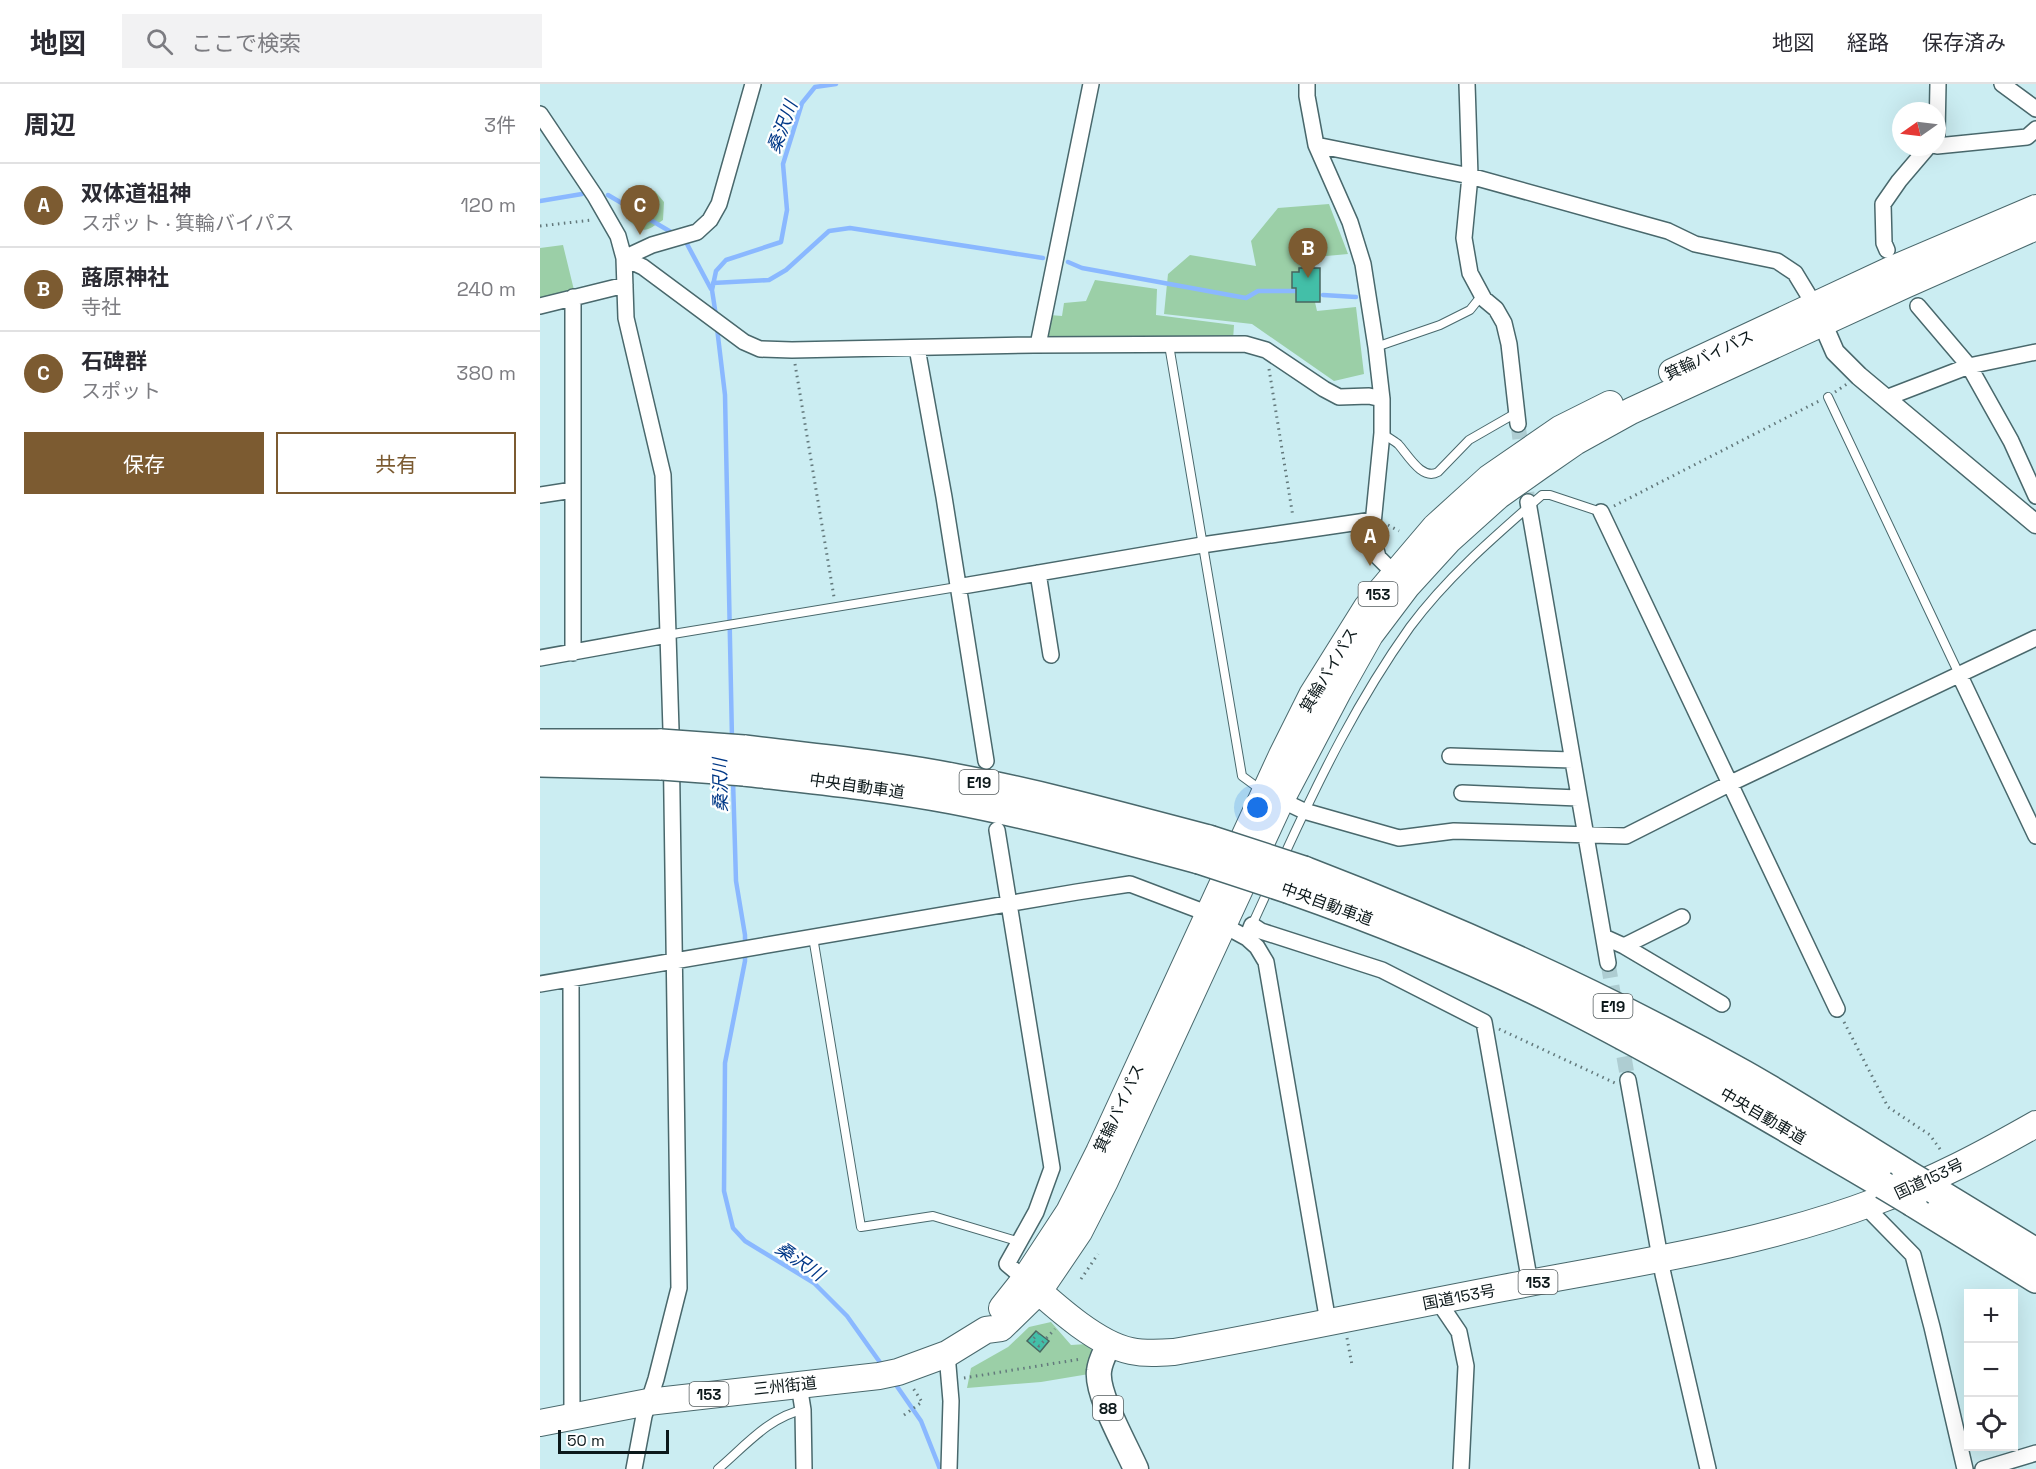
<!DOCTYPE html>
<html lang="ja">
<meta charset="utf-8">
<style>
body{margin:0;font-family:"Space Grotesk","Noto Sans JP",sans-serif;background:#f2f2f3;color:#2b2b33}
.controls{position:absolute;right:18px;bottom:18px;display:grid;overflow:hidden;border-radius:0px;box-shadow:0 6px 24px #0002}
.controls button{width:54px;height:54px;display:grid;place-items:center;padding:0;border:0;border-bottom:2px solid #e1e1e2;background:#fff;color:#2b2b33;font:30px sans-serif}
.compass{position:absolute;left:1352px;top:18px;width:54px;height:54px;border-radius:50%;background:#fff;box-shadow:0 6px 24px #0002;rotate:256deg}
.scale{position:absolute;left:18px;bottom:15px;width:111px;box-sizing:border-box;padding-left:6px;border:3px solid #0c181a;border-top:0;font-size:16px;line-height:21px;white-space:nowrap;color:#0c181a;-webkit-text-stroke:4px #fff;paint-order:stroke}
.you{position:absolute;left:718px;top:724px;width:21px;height:21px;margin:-15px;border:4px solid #fff;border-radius:50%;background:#1a73e8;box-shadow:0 0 0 9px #1a73e833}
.badge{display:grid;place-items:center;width:39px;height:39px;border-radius:50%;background:#7c5b31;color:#fff;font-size:20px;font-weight:700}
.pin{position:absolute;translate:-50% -50px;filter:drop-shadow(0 2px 3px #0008)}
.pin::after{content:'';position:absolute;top:32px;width:21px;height:18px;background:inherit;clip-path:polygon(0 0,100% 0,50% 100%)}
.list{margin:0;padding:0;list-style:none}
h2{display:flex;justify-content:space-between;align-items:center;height:78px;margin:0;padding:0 24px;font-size:26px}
h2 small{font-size:20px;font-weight:400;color:#7c7c81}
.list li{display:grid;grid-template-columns:39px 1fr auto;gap:18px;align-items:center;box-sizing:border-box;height:84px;padding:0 24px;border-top:2px solid #e1e1e2}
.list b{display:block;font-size:22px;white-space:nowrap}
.list p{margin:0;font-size:20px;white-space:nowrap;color:#7c7c81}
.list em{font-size:20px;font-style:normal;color:#7c7c81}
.actions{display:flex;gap:12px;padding:18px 24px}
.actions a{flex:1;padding:14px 0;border:2px solid #7c5b31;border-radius:0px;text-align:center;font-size:21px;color:#7c5b31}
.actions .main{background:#7c5b31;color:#fff}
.icon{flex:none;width:33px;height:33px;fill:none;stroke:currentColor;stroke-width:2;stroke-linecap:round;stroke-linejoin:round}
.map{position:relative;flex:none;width:1496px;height:1385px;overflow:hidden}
header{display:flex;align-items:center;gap:36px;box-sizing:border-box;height:84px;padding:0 30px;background:#fff;border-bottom:2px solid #e1e1e2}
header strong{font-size:28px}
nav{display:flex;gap:33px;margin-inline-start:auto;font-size:21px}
.search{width:420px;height:54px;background:#f2f2f3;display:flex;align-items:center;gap:15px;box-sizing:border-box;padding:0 21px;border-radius:0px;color:#7c7c81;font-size:22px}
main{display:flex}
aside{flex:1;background:#fff}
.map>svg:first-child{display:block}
</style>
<header>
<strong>地図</strong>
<div class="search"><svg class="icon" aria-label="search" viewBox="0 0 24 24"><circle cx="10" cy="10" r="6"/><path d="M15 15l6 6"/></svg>ここで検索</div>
<nav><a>地図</a><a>経路</a><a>保存済み</a></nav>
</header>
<main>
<aside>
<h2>周辺<small>3件</small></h2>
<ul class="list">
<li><span class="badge">A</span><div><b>双体道祖神</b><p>スポット · 箕輪バイパス</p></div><em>120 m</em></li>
<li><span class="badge">B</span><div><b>蕗原神社</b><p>寺社</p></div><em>240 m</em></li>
<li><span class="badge">C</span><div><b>石碑群</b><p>スポット</p></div><em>380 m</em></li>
</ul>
<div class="actions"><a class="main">保存</a><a>共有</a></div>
</aside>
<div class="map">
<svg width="1496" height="1385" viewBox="0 0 1496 1385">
<rect width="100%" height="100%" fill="#cbedf2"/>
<path fill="#9bcfa7" d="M 100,105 L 115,107 L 124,118 L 123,136 C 105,148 105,150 88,136 L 86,118 Z
M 789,120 L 808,170 L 765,174 L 777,227 L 816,223 L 824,290 L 794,297 L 712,240 L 624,230 L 628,190 L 650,171 L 716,182 L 711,157 L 738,124 Z
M 23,161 L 34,206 L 0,215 L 0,164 Z
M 555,196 L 617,205 L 616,231 L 694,241 L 693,256 L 505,257 L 510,231 L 522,232 L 524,219 L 546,217 Z
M 511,1238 L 531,1261 L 547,1260 L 553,1268 L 549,1290 L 501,1298 L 427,1304 L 431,1284 L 468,1263 L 489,1243 Z"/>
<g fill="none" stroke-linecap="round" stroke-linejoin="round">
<path stroke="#8ab8ff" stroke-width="4.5" d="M 68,111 L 131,148
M 0,117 L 42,110
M 147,160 L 171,205
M 528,178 L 542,184 L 706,214 L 718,207 L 760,207
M 173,199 L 229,196 L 246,186 L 289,147 L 310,144 L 503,174
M 783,211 L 816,213
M 176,232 L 172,206 L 176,187 L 186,176 L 241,158 L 247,126 L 243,80 L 262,19 L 275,3 L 296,0
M 177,244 L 185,311 L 192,655
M 193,696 L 196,797 L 205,851 L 205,877 L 185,979 L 184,1107 L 193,1144 L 205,1157 L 274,1199 L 307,1232 L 344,1284
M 354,1298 L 381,1337 L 400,1385"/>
</g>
<path fill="#43bfa8" stroke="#496760" stroke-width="1.5" d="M 759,184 L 780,184 L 780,218 L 756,218 L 756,204 L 752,204 L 752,188 L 759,188 Z
M 496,1247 L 509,1257 L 500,1268 L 487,1257 Z"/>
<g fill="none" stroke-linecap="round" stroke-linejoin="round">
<path stroke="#aecdd2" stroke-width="15" stroke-dasharray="15 8" stroke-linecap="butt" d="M 978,340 L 988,418
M 1068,879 L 1076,926
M 1080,950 L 1088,996"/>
<g stroke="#49686c" stroke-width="10">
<path id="service" d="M 629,261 L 702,692 L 721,706
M 836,263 L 900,241 L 930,226 L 942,211
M 1288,313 L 1419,590
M 842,349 C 847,353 853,356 858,360 C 868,371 882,397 898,388 L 929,356 L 976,329
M 127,551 L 417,503
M 743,774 C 780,693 818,616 870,543 C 907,493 955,452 1002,411 L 1010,411 L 1061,428
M 712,841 L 729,804
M 273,853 L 321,1143 L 393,1132 L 480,1158
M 178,1385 C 203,1364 230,1332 263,1326"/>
</g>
<g stroke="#49686c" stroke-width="18">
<path id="minor" d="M 767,0 L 767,12 L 776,61 L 810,138 L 823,180 L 836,263 L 842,315 L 842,349 L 832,450 L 838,473 L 855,490
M 927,0 L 930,92 L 924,154 L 930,189 L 944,215 L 956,225 L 964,239 L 969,260 L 978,340
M 1462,0 L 1496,25
M 0,30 L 55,112 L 78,152 L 84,174 L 86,234 L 123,391 L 131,646 L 139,1204 L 116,1295 L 104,1332 L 94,1385
M 1397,51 L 1398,0
M 776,61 L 930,92 L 1128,147 L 1155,160 L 1237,177 L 1255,189 L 1275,222
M 1397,62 L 1487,53 L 1496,45
M 1347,166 L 1344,159 L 1343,120 L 1359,97 L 1388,63
M 84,174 L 103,183 L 204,258 L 220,265 L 252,266 L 494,261 L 705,260 L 726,266 L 784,305 L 799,313 L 829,312 L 842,315
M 84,174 L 112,161 L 157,148 L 170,136 L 179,120 L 213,0
M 0,222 L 85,201
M 1378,222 L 1429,282 L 1471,357 L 1496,412
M 498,261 L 551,0
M 377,264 L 404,413 L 446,677
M 1346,314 L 1429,282 L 1496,268
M 0,411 L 33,406
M 988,418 L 1068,879
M 1061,428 L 1297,925
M 498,489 L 511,571
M 417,503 L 662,461 L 833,436
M 33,569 L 33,213
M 0,574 L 127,551
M 1419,590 L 1496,752
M 910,672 L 1032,676
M 922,709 L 1038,714
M 741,716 L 764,727 L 859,754 L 914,747 L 1086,752 L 1191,699 L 1496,554
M 457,746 L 512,1084 L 496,1128 L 467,1180 L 485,1195
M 685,842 L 707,854 L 712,841 L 721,847 L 842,886 L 944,938 L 990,1199
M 1064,853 L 1084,862 L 1182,920
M 707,854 L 717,863 L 726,878 L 788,1238
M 1084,862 L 1142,833
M 31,895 L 32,1332
M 0,900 L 537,808 L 590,800 L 669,830
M 1088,996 L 1123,1190 L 1168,1385
M 1325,1122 L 1373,1171 L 1392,1243 L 1425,1385
M 898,1217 L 919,1248 L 926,1282 L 921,1385
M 407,1270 L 411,1317 L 409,1385
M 259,1301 L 263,1326 L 264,1385
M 1443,1385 L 1496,1369"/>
</g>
<g stroke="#49686c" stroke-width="21">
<path id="tertiary" d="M 1278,229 L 1295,268 L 1319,292 L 1496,440"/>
</g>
<g stroke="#49686c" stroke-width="27">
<path id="primary" d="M 569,1260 C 565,1269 560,1277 559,1287 C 556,1310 586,1362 596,1385"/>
</g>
<g stroke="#49686c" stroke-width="28">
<path id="trunk" d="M 1132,288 L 1348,187 L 1496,124
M 486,1196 C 513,1220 556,1260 591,1267 C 605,1270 619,1269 634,1268 C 744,1248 853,1225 963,1204 C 1088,1180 1218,1162 1337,1117 C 1393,1097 1445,1069 1496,1040
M 462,1224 L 485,1195 L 529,1128 L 559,1068 L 742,671 L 772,611 L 827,523 L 895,443 L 949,394 L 1020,345 L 1070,320
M 0,1339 L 108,1318 L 339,1292 L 358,1288 L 407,1270 L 446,1246 L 461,1244 L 499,1207 L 539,1148 L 565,1097 L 741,716 L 799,606 L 830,551 L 867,502 L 909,456 L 958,412 L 999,383 L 1035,358 L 1091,327 L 1365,201 L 1496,143"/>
</g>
<g stroke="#49686c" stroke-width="30">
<path id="motorway" d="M 0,659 L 121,659
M 204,665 C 275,674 347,680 417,694 C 502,710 585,733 669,755
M 0,679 L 122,682
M 204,688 C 274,696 343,703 412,716 C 495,732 577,754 659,776
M 764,786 C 915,844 1063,911 1204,990 C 1259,1021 1312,1056 1366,1089
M 750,806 C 850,841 949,882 1043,931 C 1145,984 1244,1043 1343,1101
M 1396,1107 L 1496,1168
M 1373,1119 L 1496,1195"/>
</g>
<path stroke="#63797c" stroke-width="3" stroke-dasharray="1.5 4.5" stroke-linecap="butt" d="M 0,142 L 52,136
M 255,280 L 294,513
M 729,285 L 753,433
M 1295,308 L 1307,300
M 1074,422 L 1279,317
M 848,441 L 859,447
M 1304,938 L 1348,1023 L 1390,1051 L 1402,1068
M 959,945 L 1075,999
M 541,1195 L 558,1170
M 499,1249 L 492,1256 L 499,1262 L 515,1245
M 807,1254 L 812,1281
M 424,1294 L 541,1275
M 364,1331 L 382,1318 L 373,1304"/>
<use href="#service" stroke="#fff" stroke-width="8"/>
<use href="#minor" stroke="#fff" stroke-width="15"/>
<use href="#tertiary" stroke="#fff" stroke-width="18"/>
<use href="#primary" stroke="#fff" stroke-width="24"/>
<use href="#trunk" stroke="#fff" stroke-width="26"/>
<use href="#motorway" stroke="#fff" stroke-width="27"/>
<g stroke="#49686c" stroke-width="30" stroke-linecap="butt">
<path id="motorway-bridge" d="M 121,659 L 204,665
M 122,682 L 204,688
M 669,755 L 764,786
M 659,776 L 750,806
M 1366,1089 L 1396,1107
M 1343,1101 L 1373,1119"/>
</g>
<use href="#motorway-bridge" stroke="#fff" stroke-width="27"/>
</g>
<g text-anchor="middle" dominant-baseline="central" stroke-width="4.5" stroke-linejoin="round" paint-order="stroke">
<g fill="#fff" stroke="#555d5f" stroke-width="1.5">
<rect x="818.5" y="498" width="39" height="24" rx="4.5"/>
<rect x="419.5" y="686" width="39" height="24" rx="4.5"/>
<rect x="1053.5" y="910" width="39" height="24" rx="4.5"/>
<rect x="978.5" y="1186" width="39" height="24" rx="4.5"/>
<rect x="149.5" y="1298" width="39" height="24" rx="4.5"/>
<rect x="553" y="1312" width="30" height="24" rx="4.5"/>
</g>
<g font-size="15" font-weight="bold" fill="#0c181a">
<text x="838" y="510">153</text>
<text x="439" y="698">E19</text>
<text x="1073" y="922">E19</text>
<text x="998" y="1198">153</text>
<text x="169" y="1310">153</text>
<text x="568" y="1324">88</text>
</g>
<g font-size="16" fill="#0c181a" stroke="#fff">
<text transform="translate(1169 271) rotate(-25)">箕輪バイパス</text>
<text transform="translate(789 586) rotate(-59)">箕輪バイパス</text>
<text transform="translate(317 702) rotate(8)">中央自動車道</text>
<text transform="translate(787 820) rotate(20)">中央自動車道</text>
<text transform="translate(579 1024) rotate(-65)">箕輪バイパス</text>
<text transform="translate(1223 1032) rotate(30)">中央自動車道</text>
<text transform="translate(1389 1095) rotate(-25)">国道153号</text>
<text transform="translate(919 1213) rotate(-11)">国道153号</text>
<text transform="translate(245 1302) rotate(-6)">三州街道</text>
</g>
<g font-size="18" font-style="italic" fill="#003887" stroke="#fff">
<text transform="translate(242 43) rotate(-70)">桑沢川</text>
<text transform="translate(180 701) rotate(-91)">桑沢川</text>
<text transform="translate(260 1177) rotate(34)">桑沢川</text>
</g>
</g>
</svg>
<div class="controls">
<button>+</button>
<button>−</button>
<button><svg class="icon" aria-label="locate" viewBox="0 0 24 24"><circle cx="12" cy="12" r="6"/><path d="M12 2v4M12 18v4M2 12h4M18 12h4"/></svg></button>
</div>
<svg class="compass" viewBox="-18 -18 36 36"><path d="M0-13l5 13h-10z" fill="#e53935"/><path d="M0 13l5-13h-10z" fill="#7c7c81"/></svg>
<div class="scale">50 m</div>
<div class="you"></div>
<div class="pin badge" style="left:830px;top:482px">A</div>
<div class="pin badge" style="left:768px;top:194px">B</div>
<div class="pin badge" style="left:100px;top:151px">C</div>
</div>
</main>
